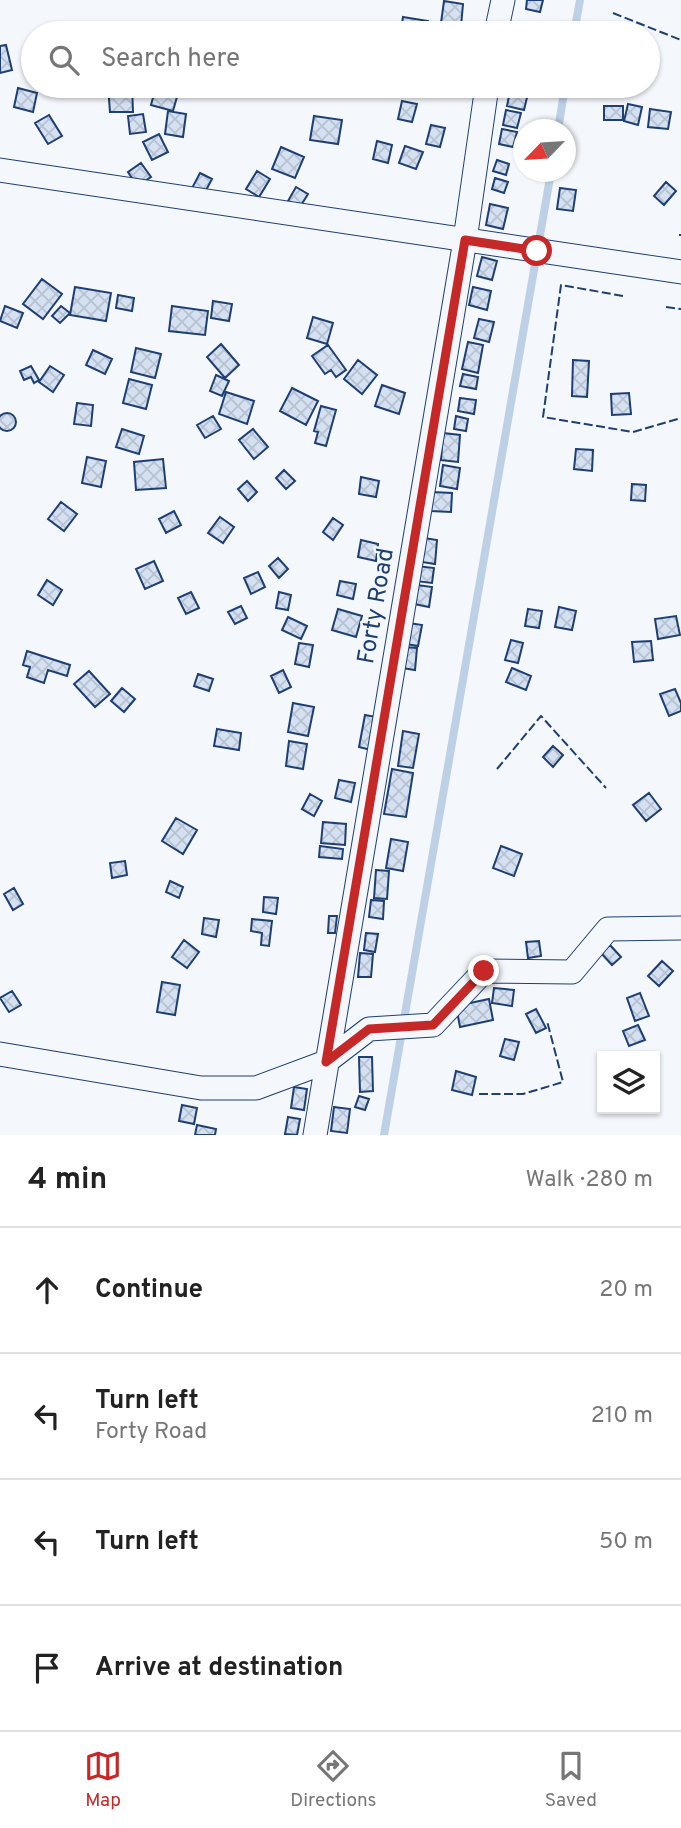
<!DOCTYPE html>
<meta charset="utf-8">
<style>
body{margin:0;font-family:Overpass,sans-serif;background:#f2f2f2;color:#222}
.controls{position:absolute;right:21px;bottom:21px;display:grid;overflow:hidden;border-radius:0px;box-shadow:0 2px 5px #0004}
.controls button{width:63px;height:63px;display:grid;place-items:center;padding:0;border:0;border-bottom:2px solid #e0e0e0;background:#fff;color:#222;font:35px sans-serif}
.compass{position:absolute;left:513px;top:119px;width:63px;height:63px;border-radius:50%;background:#fff;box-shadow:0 2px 5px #0004;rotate:245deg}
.stop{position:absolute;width:21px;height:21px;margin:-16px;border:5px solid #c62828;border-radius:50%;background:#fff}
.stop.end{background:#c62828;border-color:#fff;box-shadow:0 2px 7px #0008}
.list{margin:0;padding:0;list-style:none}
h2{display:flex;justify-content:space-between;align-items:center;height:91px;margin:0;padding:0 28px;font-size:30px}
h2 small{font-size:23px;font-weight:400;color:#767676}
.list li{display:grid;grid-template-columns:46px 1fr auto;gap:21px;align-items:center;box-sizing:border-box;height:126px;padding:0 28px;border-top:2px solid #e0e0e0}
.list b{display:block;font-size:26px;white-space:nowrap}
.list p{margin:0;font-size:23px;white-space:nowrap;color:#767676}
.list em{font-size:23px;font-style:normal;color:#767676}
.icon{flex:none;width:38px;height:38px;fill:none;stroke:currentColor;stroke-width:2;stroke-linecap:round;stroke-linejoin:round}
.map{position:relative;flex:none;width:681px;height:1135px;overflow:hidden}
.search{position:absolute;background:#fff;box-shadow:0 2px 5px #0004;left:21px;right:21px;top:21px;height:77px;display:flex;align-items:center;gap:18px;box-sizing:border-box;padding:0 24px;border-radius:38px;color:#767676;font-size:26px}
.sheet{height:595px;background:#fff}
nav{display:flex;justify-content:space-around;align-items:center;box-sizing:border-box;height:98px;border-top:2px solid #e0e0e0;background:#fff;font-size:19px;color:#767676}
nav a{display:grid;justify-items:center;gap:4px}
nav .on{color:#c62828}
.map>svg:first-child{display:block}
</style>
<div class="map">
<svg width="681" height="1135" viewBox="0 0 681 1135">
<defs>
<pattern id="building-cross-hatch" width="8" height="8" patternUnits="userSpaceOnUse" patternTransform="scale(1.75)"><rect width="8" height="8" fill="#d5e0f0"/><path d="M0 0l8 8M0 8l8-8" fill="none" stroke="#b6c1d1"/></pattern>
</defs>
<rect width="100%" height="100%" fill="#f4f7fb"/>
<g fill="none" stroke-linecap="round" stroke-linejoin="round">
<path stroke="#bed0e5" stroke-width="8" d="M 574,33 L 580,0
M 558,130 L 565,86
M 384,1135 L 551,172"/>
</g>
<path fill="url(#building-cross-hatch)" stroke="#1d3f73" stroke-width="2" d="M 527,0 L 543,0 L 540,12 L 526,9 Z
M 444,1 L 463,4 L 461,26 L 441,23 Z
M 403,17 L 428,21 L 426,33 L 401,30 Z
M 6,45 L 12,70 L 0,73 L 0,46 Z
M 108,86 L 132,86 L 133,112 L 110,112 Z
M 156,86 L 180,86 L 173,111 L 151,105 Z
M 511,86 L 529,89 L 524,110 L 507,106 Z
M 18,88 L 37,93 L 33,112 L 14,107 Z
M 402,101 L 417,104 L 412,122 L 398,119 Z
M 628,104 L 642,107 L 638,125 L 624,121 Z
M 604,106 L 623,106 L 623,120 L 604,120 Z
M 650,109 L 671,112 L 668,129 L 648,127 Z
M 506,110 L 521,113 L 517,128 L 503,125 Z
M 168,111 L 186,114 L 183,137 L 165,134 Z
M 143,114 L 146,132 L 130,134 L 128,116 Z
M 49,115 L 62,136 L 48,144 L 35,123 Z
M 314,116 L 342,120 L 338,144 L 310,140 Z
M 431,125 L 445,128 L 440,147 L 426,144 Z
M 502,129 L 517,132 L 513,147 L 499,144 Z
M 159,134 L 168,152 L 152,160 L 143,142 Z
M 377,141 L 392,145 L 388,163 L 373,159 Z
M 405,146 L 423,152 L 416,169 L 399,163 Z
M 281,147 L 304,157 L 295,178 L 272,169 Z
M 497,160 L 509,164 L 506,175 L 493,171 Z
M 141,163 L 151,177 L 137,186 L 128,172 Z
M 257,171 L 270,179 L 259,197 L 246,189 Z
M 200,173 L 212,179 L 203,196 L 191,190 Z
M 495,178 L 508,182 L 504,193 L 492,189 Z
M 666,182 L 676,191 L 664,205 L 654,196 Z
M 296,187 L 308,194 L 300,207 L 288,201 Z
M 560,188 L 576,190 L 573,211 L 557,209 Z
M 490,204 L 508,208 L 503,229 L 486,225 Z
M 482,257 L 497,261 L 492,280 L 477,276 Z
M 42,279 L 62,294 L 43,319 L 23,304 Z
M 75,287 L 111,293 L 106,321 L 70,315 Z
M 473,287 L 491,291 L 487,310 L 469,305 Z
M 118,295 L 134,298 L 132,311 L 116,308 Z
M 213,301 L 232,304 L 229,321 L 211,318 Z
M 5,306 L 23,313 L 17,328 L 0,321 Z
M 61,306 L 70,313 L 60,323 L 52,316 Z
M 172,306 L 208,311 L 205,335 L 169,331 Z
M 313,317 L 333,323 L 327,344 L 307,338 Z
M 479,319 L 494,322 L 489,342 L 474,338 Z
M 468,342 L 483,345 L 478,373 L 462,369 Z
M 221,344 L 239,365 L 225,378 L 207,357 Z
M 328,345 L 346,370 L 336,377 L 331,370 L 325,374 L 312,356 Z
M 136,348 L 161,354 L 155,378 L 131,372 Z
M 93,350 L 112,359 L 105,374 L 86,365 Z
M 358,360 L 377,375 L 362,394 L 344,379 Z
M 573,360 L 589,361 L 587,397 L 572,396 Z
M 31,366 L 39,380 L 34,383 L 31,377 L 24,380 L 20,371 Z
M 50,366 L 64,375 L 53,392 L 39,382 Z
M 463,374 L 478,377 L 476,389 L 460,386 Z
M 216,375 L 229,381 L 222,396 L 210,391 Z
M 129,379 L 152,385 L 146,409 L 123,403 Z
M 382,385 L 405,393 L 399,414 L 375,406 Z
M 292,388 L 318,401 L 306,425 L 280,411 Z
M 226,392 L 254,401 L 247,424 L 219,414 Z
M 629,393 L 631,414 L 612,415 L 611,394 Z
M 460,398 L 476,400 L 474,414 L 458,411 Z
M 77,403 L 93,405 L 91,426 L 74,424 Z
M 321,406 L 336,410 L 326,446 L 315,443 L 318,432 L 314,431 Z
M-2 422a9 9 0 1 1 18 0a9 9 0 1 1-18 0Z
M 213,416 L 221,429 L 205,438 L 197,425 Z
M 456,416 L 468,419 L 466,431 L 454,429 Z
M 122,429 L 144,436 L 139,454 L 116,447 Z
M 253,429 L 268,447 L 254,459 L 239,440 Z
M 443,433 L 460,435 L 458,462 L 441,460 Z
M 576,449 L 593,450 L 592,471 L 574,469 Z
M 87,457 L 106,461 L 101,487 L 82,483 Z
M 163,459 L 166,488 L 136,490 L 134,462 Z
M 443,465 L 460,468 L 457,489 L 440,486 Z
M 284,470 L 295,481 L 286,489 L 276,478 Z
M 361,477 L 379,481 L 376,497 L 359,494 Z
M 247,481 L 257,492 L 248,501 L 238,489 Z
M 632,484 L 646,485 L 645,501 L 631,500 Z
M 432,492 L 452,493 L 451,512 L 431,511 Z
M 61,502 L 77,514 L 64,531 L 48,519 Z
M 174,511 L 181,525 L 166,533 L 159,519 Z
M 220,517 L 234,527 L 223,543 L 208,533 Z
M 333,518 L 343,525 L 333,540 L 323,532 Z
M 424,538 L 437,540 L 435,564 L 422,562 Z
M 361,540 L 378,544 L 376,561 L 358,557 Z
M 278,558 L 288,569 L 279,578 L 269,566 Z
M 154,561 L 163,581 L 145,589 L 136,569 Z
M 417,566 L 434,568 L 432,583 L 415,581 Z
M 258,572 L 265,587 L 251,594 L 244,578 Z
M 47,580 L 62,590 L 53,605 L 38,595 Z
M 340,581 L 356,584 L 353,599 L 337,595 Z
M 417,585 L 432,587 L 429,607 L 414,604 Z
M 191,592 L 199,608 L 186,614 L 178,598 Z
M 279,592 L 291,595 L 288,610 L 276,608 Z
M 241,606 L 247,618 L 235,624 L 228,612 Z
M 559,607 L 576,611 L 572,630 L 555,627 Z
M 338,609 L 362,616 L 356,637 L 332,630 Z
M 528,609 L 542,611 L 539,628 L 525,626 Z
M 676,616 L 680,635 L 658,639 L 655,619 Z
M 288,617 L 307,626 L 301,639 L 282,630 Z
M 409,623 L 422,625 L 418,646 L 406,644 Z
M 511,640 L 523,643 L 518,663 L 505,660 Z
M 651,641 L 653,660 L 634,662 L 632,642 Z
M 299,643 L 313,645 L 309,667 L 295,664 Z
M 404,647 L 417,648 L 415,670 L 402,668 Z
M 27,651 L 70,665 L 67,676 L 48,670 L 44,683 L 27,677 L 30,667 L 23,665 Z
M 512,668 L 531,676 L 526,690 L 506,682 Z
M 283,670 L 291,687 L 279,693 L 271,676 Z
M 89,671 L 110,694 L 95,707 L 74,684 Z
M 198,674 L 213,679 L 209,691 L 194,686 Z
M 122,688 L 135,699 L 124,712 L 111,701 Z
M 675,689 L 681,703 L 681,711 L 669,716 L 660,694 Z
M 293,703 L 314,707 L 308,736 L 288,732 Z
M 365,715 L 376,717 L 375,751 L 359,747 Z
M 217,729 L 241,733 L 239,750 L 214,746 Z
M 403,731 L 419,734 L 413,768 L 398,766 Z
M 289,741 L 307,744 L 303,769 L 286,766 Z
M 553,746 L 563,755 L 553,767 L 543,757 Z
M 392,769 L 413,773 L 406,817 L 384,814 Z
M 339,780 L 355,783 L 351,802 L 335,798 Z
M 649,793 L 661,809 L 646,821 L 633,805 Z
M 310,794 L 322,801 L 314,816 L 302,809 Z
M 176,818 L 197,830 L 183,854 L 162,841 Z
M 323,822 L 346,824 L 345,845 L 321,843 Z
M 391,839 L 408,842 L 403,871 L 386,868 Z
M 320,846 L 343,849 L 342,859 L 319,857 Z
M 501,846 L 522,854 L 514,876 L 493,868 Z
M 125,861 L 127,875 L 112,878 L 110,863 Z
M 376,870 L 389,871 L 387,899 L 374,898 Z
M 170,881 L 183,887 L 179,898 L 166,892 Z
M 14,888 L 23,904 L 13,910 L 4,894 Z
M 264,897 L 278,898 L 276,914 L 263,912 Z
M 371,900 L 384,901 L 383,919 L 369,917 Z
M 329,916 L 337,916 L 335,933 L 328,933 Z
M 204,918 L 219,920 L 216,937 L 202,934 Z
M 252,919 L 272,921 L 269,946 L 261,945 L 262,933 L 251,931 Z
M 366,933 L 378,934 L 375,952 L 364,950 Z
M 184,940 L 199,952 L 187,968 L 172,957 Z
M 539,941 L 541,956 L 528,958 L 526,942 Z
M 610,945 L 621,957 L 612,965 L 601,953 Z
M 360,953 L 373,954 L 371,977 L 358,977 Z
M 662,961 L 673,971 L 659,986 L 648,976 Z
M 162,982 L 180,985 L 175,1015 L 157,1012 Z
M 494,988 L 514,990 L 512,1006 L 492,1003 Z
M 12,991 L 21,1005 L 9,1012 L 0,998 Z
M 640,993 L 649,1016 L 635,1021 L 627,998 Z
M 489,999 L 493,1020 L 460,1027 L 456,1006 Z
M 536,1009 L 546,1028 L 536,1033 L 526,1014 Z
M 638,1025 L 645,1040 L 629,1046 L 623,1031 Z
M 505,1039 L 519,1042 L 514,1060 L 500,1056 Z
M 359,1057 L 372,1057 L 373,1091 L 360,1092 Z
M 456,1071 L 476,1077 L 472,1095 L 452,1090 Z
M 294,1087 L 307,1089 L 304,1110 L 291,1108 Z
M 359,1096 L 369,1099 L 365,1110 L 355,1107 Z
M 182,1105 L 197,1108 L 194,1124 L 179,1121 Z
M 334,1107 L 350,1109 L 347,1133 L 331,1131 Z
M 288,1117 L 300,1119 L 297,1135 L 285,1134 Z
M 197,1125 L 216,1129 L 215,1135 L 195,1135 Z"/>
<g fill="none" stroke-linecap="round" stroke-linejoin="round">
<g stroke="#1d3f73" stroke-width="25">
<path id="street" d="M 496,33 L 503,0
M 0,170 L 681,272
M 0,1054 L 201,1088 L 256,1088 L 326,1062 L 369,1029 L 433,1025 L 484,971 L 572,972 L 608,929 L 681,928
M 315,1135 L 465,240 L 487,86"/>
</g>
<use href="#street" stroke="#f4f7fb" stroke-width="23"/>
<path stroke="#1d3f73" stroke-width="2" stroke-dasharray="9 3.5" stroke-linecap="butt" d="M 613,13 L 681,40
M 679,235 L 681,235
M 623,296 L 561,285 L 543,417 L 633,432 L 681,418
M 666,307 L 681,309
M 497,769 L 541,716 L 606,788
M 479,1094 L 523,1094 L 563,1082 L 547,1021"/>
</g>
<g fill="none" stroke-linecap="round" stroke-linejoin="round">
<path stroke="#c62828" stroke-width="9" d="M 484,971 L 433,1025 L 369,1029 L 326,1062 L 465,240 L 537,251"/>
</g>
<g text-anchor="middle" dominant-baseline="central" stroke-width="5" stroke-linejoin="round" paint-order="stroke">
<g font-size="24" fill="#1d3f73" stroke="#f4f7fb">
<text transform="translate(377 606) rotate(-80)">Forty Road</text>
</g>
</g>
</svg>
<div class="controls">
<button><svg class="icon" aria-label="layers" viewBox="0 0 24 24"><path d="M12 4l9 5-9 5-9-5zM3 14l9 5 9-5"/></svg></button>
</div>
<svg class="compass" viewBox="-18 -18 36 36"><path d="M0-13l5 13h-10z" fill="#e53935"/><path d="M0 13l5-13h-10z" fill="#767676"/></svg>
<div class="stop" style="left:537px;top:251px"></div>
<div class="stop end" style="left:484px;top:971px"></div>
<div class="search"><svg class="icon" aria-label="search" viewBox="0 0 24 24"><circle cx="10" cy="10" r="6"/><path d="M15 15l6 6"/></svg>Search here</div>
</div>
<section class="sheet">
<h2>4 min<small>Walk · 280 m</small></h2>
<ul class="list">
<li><svg class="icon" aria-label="ahead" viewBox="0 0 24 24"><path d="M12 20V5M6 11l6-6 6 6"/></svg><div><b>Continue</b></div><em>20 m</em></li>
<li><svg class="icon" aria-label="left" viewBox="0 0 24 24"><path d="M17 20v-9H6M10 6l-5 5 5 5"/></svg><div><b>Turn left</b><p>Forty Road</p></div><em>210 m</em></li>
<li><svg class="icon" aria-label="left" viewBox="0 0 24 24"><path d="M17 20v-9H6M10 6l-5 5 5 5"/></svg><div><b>Turn left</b></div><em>50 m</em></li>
<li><svg class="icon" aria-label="arrive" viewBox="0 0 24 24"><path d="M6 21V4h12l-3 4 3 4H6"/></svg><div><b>Arrive at destination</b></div></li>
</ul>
</section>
<nav>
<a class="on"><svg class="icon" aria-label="map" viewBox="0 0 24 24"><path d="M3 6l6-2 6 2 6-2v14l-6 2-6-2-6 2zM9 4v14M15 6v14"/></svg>Map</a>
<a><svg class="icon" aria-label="directions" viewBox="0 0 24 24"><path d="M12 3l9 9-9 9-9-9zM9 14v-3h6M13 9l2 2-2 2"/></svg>Directions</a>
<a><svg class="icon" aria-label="saved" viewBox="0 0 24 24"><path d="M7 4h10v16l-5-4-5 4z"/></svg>Saved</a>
</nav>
